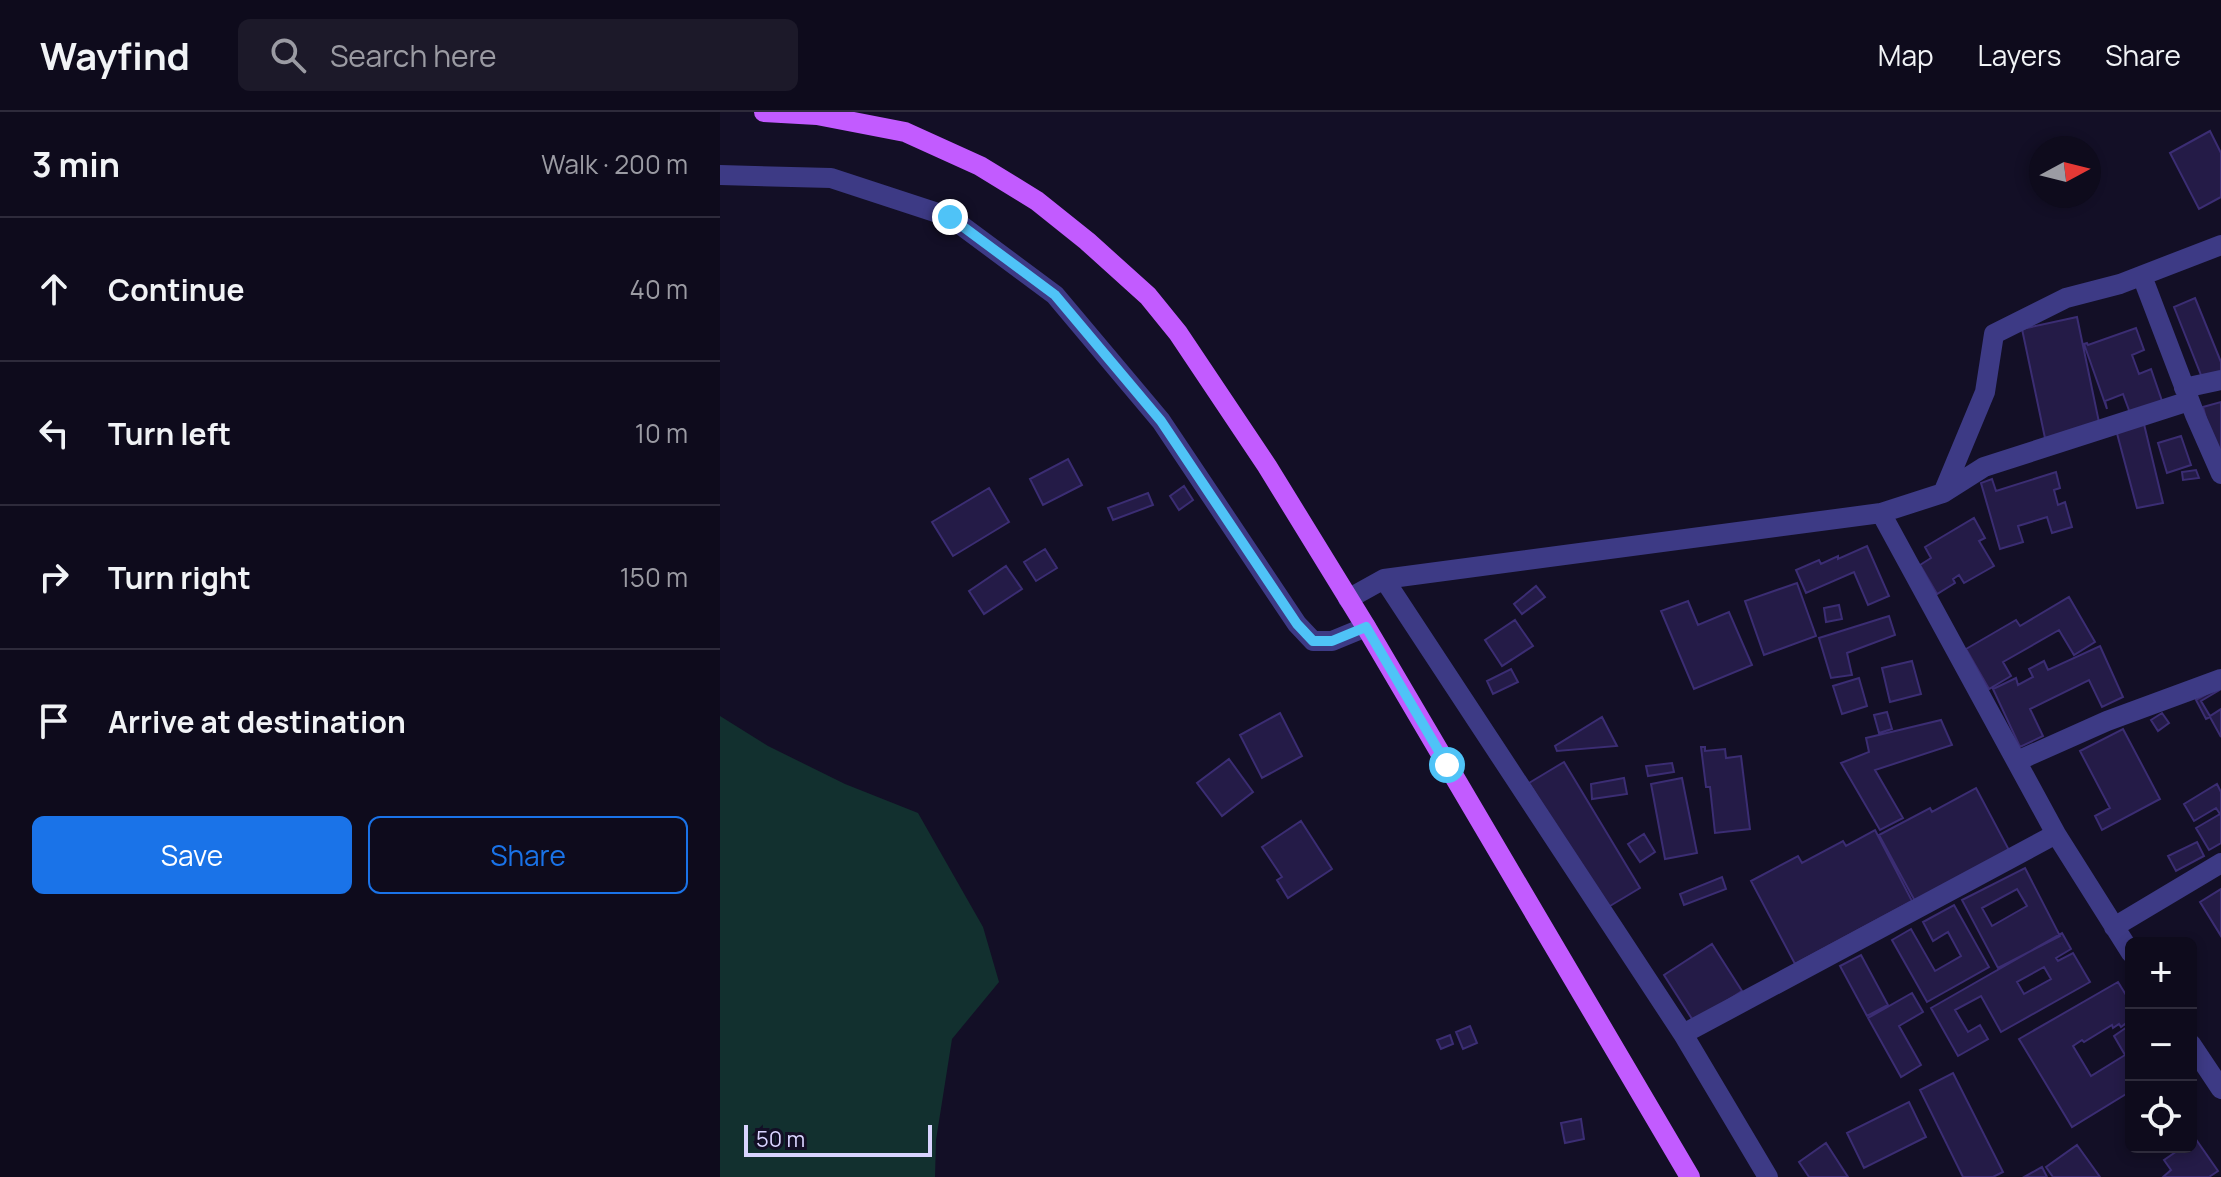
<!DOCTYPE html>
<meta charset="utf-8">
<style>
body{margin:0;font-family:Manrope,sans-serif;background:#1c1929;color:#f1f3f6}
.controls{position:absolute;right:24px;bottom:24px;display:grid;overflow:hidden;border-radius:12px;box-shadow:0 4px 12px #0003}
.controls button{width:72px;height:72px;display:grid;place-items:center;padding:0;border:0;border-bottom:2px solid #2e2b3b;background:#0e0b1c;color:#f1f3f6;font:40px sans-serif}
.compass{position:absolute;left:1309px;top:24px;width:72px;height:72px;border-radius:50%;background:#0e0b1c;box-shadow:0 4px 12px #0003;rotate:83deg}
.scale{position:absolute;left:24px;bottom:20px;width:188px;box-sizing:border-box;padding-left:8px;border:4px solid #d9d4ff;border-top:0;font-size:22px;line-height:28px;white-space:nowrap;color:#d9d4ff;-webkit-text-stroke:6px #130f26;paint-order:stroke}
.stop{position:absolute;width:24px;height:24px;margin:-18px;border:6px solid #4fc3f7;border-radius:50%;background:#fff}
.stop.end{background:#4fc3f7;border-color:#fff;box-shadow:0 2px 8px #0008}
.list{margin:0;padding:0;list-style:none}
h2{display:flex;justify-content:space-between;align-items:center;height:104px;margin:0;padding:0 32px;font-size:34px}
h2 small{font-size:26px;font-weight:400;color:#9b9ba3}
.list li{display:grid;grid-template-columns:52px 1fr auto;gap:24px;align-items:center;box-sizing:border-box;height:144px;padding:0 32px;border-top:2px solid #2e2b3b}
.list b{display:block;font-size:30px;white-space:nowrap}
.list em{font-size:26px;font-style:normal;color:#9b9ba3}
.actions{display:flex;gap:16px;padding:24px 32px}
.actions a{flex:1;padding:18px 0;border:2px solid #1a73e8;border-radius:12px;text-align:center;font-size:28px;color:#1a73e8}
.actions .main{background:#1a73e8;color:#fff}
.icon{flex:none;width:44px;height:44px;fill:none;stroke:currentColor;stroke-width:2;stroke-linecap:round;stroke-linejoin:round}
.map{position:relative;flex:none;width:1501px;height:1065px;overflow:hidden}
header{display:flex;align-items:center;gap:48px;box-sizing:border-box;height:112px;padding:0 40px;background:#0e0b1c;border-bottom:2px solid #2e2b3b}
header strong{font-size:38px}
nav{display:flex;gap:44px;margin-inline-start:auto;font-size:28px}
.search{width:560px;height:72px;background:#1c1929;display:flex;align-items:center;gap:20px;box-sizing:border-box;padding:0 28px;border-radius:12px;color:#9b9ba3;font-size:30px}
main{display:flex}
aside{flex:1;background:#0e0b1c}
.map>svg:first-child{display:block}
</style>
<header>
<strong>Wayfind</strong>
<div class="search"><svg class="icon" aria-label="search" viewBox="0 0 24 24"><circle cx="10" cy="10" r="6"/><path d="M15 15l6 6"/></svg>Search here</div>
<nav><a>Map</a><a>Layers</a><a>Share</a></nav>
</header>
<main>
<aside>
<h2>3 min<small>Walk · 200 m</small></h2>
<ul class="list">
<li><svg class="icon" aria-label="ahead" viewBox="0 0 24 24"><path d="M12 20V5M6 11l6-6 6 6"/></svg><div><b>Continue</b></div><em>40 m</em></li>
<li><svg class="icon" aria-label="left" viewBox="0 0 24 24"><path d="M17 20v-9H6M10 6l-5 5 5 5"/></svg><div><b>Turn left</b></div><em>10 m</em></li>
<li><svg class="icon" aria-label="right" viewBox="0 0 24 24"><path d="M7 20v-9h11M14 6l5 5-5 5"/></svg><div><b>Turn right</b></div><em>150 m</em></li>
<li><svg class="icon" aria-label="arrive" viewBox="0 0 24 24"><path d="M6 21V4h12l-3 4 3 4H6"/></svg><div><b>Arrive at destination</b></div></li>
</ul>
<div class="actions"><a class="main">Save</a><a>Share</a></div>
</aside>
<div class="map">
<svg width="1501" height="1065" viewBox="0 0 1501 1065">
<rect width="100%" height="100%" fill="#130f26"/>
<path fill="#12302f" d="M 0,604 L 48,634 L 125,672 L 198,701 L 263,815 L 279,870 L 232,927 L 216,1028 L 215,1065 L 0,1065 Z"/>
<path fill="#241b47" stroke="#3b2d73" stroke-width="2" fill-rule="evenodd" d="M 1490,19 L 1501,41 L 1501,85 L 1479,97 L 1450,41 Z
M 1475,186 L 1501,250 L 1501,262 L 1483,268 L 1454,195 Z
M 1357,205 L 1380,315 L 1325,326 L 1302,217 Z
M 1416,216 L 1424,238 L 1412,243 L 1419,262 L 1431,257 L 1442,289 L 1410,301 L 1403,282 L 1385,289 L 1387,297 L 1364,232 L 1367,231 L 1368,233 Z
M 1501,290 L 1501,336 L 1494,338 L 1483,295 Z
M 1423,308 L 1443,391 L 1417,396 L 1395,314 Z
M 1461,324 L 1471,353 L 1447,361 L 1438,331 Z
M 348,347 L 362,373 L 323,393 L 310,367 Z
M 1476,358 L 1479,366 L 1463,368 L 1462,360 Z
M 1336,360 L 1340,376 L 1334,378 L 1338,393 L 1345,390 L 1352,415 L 1332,421 L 1327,405 L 1308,411 L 1298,414 L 1303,430 L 1280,437 L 1261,371 L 1272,367 L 1276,379 Z
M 464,374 L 473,388 L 459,398 L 450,384 Z
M 269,376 L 289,410 L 233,444 L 212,410 Z
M 428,381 L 433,393 L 393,408 L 388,396 Z
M 1254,406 L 1265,426 L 1259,429 L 1274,454 L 1244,471 L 1239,463 L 1233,467 L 1235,471 L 1217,482 L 1200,453 L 1211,446 L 1205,435 Z
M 1147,434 L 1169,484 L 1148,493 L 1134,460 L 1086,481 L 1076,458 L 1099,448 L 1101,452 L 1118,444 L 1118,447 Z
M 325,437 L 337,456 L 316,469 L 304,450 Z
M 286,454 L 302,477 L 264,502 L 249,479 Z
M 1077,471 L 1096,524 L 1044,543 L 1025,489 Z
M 816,474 L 825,485 L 802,502 L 794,492 Z
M 1349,485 L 1375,530 L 1354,543 L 1339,518 L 1283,550 L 1291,564 L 1269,577 L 1246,537 L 1296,508 L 1300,514 Z
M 968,489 L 978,513 L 1009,500 L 1032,553 L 974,577 L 941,499 Z
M 1119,493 L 1122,507 L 1106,510 L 1104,496 Z
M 1169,504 L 1175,523 L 1127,541 L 1132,563 L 1111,566 L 1099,526 Z
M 795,508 L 813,534 L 782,554 L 765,528 Z
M 1380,534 L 1403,585 L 1382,595 L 1369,568 L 1310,597 L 1323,624 L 1300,635 L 1273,577 L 1296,566 L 1298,573 L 1313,565 L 1309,557 L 1324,549 L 1328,558 Z
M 1192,549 L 1201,582 L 1170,590 L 1162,556 Z
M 791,557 L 798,570 L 773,582 L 767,569 Z
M 1139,566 L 1147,594 L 1122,602 L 1113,574 Z
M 1501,574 L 1501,577 L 1481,589 L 1490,604 L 1501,597 L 1501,625 L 1490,605 L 1486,607 L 1476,588 Z
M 1167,600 L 1172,617 L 1159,621 L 1154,603 Z
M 560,601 L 582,644 L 542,666 L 520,623 Z
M 1442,601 L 1449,611 L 1438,619 L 1431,608 Z
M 882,605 L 897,634 L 837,639 L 835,634 Z
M 1221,608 L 1232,633 L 1155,658 L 1183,706 L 1160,718 L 1121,651 L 1149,640 L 1146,626 Z
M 1403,617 L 1440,687 L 1382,718 L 1375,704 L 1390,696 L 1360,639 Z
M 981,635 L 985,635 L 985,639 L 1005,637 L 1006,646 L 1021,644 L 1030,717 L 995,721 L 990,675 L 986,675 Z
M 509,647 L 533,680 L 502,704 L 477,671 Z
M 844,650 L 920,776 L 885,797 L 809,671 Z
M 952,651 L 954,660 L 928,664 L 926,654 Z
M 904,666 L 907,682 L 872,687 L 871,672 Z
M 962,666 L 977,741 L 945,747 L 931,672 Z
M 1497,672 L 1501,680 L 1501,731 L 1489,738 L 1476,716 L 1500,702 L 1496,696 L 1474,709 L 1464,692 Z
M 1256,676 L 1290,740 L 1196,791 L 1159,723 L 1210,696 L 1212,700 Z
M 581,709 L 612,757 L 568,786 L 557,768 L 562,765 L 542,735 Z
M 1155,718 L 1192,789 L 1075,852 L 1031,769 L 1078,744 L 1082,751 L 1123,729 L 1126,734 Z
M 924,722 L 935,740 L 920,750 L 908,732 Z
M 1477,730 L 1484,744 L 1456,759 L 1448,744 Z
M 1305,756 L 1340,824 L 1278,856 L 1242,788 ZM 1297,777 L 1307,794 L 1272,814 L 1262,796 Z
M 1002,765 L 1006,777 L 964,793 L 960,782 Z
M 1501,777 L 1501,824 L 1480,790 Z
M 1234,793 L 1269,855 L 1207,890 L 1172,828 L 1191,817 L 1215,859 L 1241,844 L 1228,820 L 1213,829 L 1203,810 Z
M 1342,821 L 1351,837 L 1336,846 L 1338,849 L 1353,841 L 1370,870 L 1281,920 L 1261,884 L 1235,898 L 1248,920 L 1260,913 L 1268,927 L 1238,944 L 1211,896 ZM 1324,855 L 1331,867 L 1304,882 L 1297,870 Z
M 992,832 L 1022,879 L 974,910 L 944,863 Z
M 1141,843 L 1168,893 L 1147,904 L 1120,854 Z
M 1398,870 L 1411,891 L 1411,979 L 1352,1015 L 1299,927 ZM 1399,912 L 1401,915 L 1405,912 L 1407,915 L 1394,924 L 1405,943 L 1371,964 L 1353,934 L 1362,928 L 1364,930 L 1392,913 L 1393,916 Z
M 1192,881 L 1203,900 L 1179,914 L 1201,953 L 1181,965 L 1148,906 Z
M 750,914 L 757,931 L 743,937 L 736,920 Z
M 730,923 L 733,932 L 721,937 L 717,928 Z
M 1233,961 L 1283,1060 L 1273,1065 L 1243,1065 L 1200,978 Z
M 1189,990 L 1206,1025 L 1144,1056 L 1127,1021 Z
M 861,1007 L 864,1027 L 845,1031 L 841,1011 Z
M 1475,1026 L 1498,1059 L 1489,1065 L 1443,1065 L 1451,1058 L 1444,1048 L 1463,1035 L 1471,1035 L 1471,1029 Z
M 1106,1031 L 1128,1065 L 1089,1065 L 1079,1050 Z
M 1357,1033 L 1380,1065 L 1333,1065 L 1326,1055 Z
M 1322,1055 L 1327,1065 L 1304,1065 Z"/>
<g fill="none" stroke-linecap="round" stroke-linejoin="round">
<path stroke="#3d3a85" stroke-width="20" d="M 0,63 L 111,66 L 230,105 L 335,183 L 441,309 L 577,512 L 593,529 L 612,529 L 646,515
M 1422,164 L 1475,303 L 1501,362
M 1464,276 L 1501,268
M 1223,381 L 1265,280 L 1274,222 L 1346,186 L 1400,172 L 1501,133
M 1161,401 L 1336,722 L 1411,841
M 664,467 L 963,922 L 1048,1065
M 628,487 L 664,467 L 1161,401 L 1223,381 L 1264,355 L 1469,289
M 1297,649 L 1387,609 L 1501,567
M 1394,815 L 1501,751
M 963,922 L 1336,722
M 1471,932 L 1501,977"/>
<path stroke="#c25bff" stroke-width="20" d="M 44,0 L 97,3 L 185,20 L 260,54 L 317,89 L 367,129 L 428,184 L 458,221 L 547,354 L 646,515 L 970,1065"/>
</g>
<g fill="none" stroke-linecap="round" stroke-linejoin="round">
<path stroke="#4fc3f7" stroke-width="10" d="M 230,105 L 335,183 L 441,309 L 577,512 L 593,529 L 612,529 L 646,515 L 727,653"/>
</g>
</svg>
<div class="controls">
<button>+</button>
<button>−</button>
<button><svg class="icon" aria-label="locate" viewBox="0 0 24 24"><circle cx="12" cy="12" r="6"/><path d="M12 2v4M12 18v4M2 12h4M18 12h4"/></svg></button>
</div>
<svg class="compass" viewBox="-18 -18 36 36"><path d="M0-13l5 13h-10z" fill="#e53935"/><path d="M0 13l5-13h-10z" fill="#9b9ba3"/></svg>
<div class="scale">50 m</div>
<div class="stop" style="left:727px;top:653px"></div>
<div class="stop end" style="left:230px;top:105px"></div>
</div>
</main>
